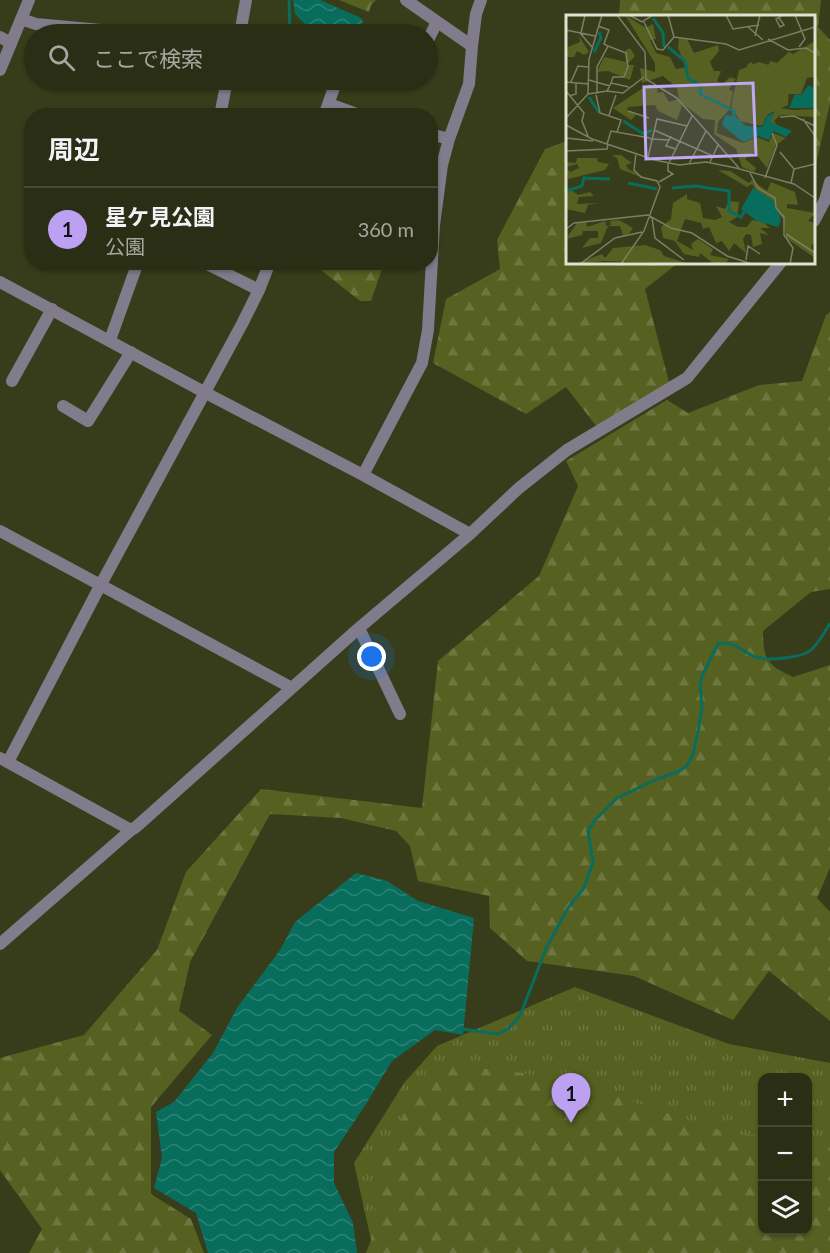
<!DOCTYPE html>
<html lang="ja">
<meta charset="utf-8">
<style>
body{margin:0;font-family:Lato,"Noto Sans JP",sans-serif;background:#31361d;color:#f1f3f6}
.controls{position:absolute;right:18px;bottom:18px;display:grid;overflow:hidden;border-radius:12px;box-shadow:0 2px 4px #0004}
.controls button{width:54px;height:54px;display:grid;place-items:center;padding:0;border:0;border-bottom:2px solid #454a34;background:#292e14;color:#f1f3f6;font:30px sans-serif}
.you{position:absolute;left:372px;top:657px;width:21px;height:21px;margin:-15px;border:4px solid #fff;border-radius:50%;background:#1a73e8;box-shadow:0 0 0 9px #1a73e833}
.badge{display:grid;place-items:center;width:39px;height:39px;border-radius:50%;background:#bca0f2;color:#111;font-size:20px;font-weight:700}
.pin{position:absolute;translate:-50% -50px;filter:drop-shadow(0 2px 3px #0008)}
.pin::after{content:'';position:absolute;top:32px;width:21px;height:18px;background:inherit;clip-path:polygon(0 0,100% 0,50% 100%)}
.list{margin:0;padding:0;list-style:none}
h2{display:flex;justify-content:space-between;align-items:center;height:78px;margin:0;padding:0 24px;font-size:26px}
h2 small{font-size:20px;font-weight:400;color:#a5a8a0}
.list li{display:grid;grid-template-columns:39px 1fr auto;gap:18px;align-items:center;box-sizing:border-box;height:84px;padding:0 24px;border-top:2px solid #454a34}
.list b{display:block;font-size:22px;white-space:nowrap}
.list p{margin:0;font-size:20px;white-space:nowrap;color:#a5a8a0}
.list em{font-size:20px;font-style:normal;color:#a5a8a0}
.icon{flex:none;width:33px;height:33px;fill:none;stroke:currentColor;stroke-width:2;stroke-linecap:round;stroke-linejoin:round}
.map{position:relative;flex:none;width:830px;height:1253px;overflow:hidden}
.search{position:absolute;background:#292e14;box-shadow:0 2px 4px #0004;left:24px;top:24px;width:414px;height:66px;display:flex;align-items:center;gap:15px;box-sizing:border-box;padding:0 21px;border-radius:33px;color:#a5a8a0;font-size:22px}
.panel{position:absolute;background:#292e14;box-shadow:0 2px 4px #0004;left:24px;top:108px;width:414px;height:162px;border-radius:24px}
.map>svg:first-child{display:block}
</style>
<div class="map">
<svg width="830" height="1253" viewBox="0 0 830 1253">
<defs>
<pattern id="grass-tufts" width="24" height="20" patternUnits="userSpaceOnUse" patternTransform="scale(1.5)"><rect width="24" height="20" fill="#566020"/><path d="M3 7l-1-3M5 7V3M7 7l1-3M15 17l-1-3M17 17v-4M19 17l1-3" fill="none" stroke="#6e763f"/></pattern>
<pattern id="forest-firs" width="22" height="20" patternUnits="userSpaceOnUse" patternTransform="scale(1.5)"><rect width="22" height="20" fill="#566020"/><path d="M5 1l3.5 6h-7zM16 11l3.5 6h-7z" fill="#6e763f"/></pattern>
<pattern id="water-waves" width="16" height="10" patternUnits="userSpaceOnUse" patternTransform="scale(1.5)"><rect width="16" height="10" fill="#096d5d"/><path d="M0 5q4-4 8 0t8 0" fill="none" stroke="#2c8273"/></pattern>
</defs>
<rect width="100%" height="100%" fill="#373d1b"/>
<path fill="url(#grass-tufts)" fill-rule="evenodd" d="M 575,987 L 729,1044 L 830,1063 L 830,1253 L 366,1253 L 371,1240 L 354,1163 L 404,1083 L 437,1046 ZM 762,1078 L 808,1078 L 808,1230 L 762,1230 Z"/>
<path fill="url(#forest-firs)" d="M 339,0 L 376,0 L 371,5 L 369,12 Z
M 620,0 L 821,0 L 818,27 L 830,40 L 830,103 L 816,164 L 814,163 L 814,16 L 619,16 Z
M 567,141 L 568,262 L 678,263 L 645,289 L 670,386 L 597,427 L 566,387 L 526,414 L 433,363 L 446,299 L 500,269 L 497,240 L 545,149 Z
M 312,263 L 384,263 L 371,301 L 360,301 Z
M 830,312 L 830,589 L 811,592 L 763,631 C 763,659 767,665 793,677 L 830,665 L 830,868 L 817,898 L 830,912 L 830,1021 L 769,971 L 733,1020 L 634,976 L 527,961 L 490,928 L 489,896 L 418,881 L 410,846 L 396,831 L 341,818 L 270,814 L 190,962 L 179,1011 L 212,1035 L 151,1107 L 151,1194 L 191,1219 L 204,1253 L 29,1253 L 42,1229 L 0,1170 L 0,1058 L 84,1035 L 157,950 L 186,872 L 261,789 L 422,808 L 438,661 L 539,576 L 578,486 L 566,461 L 667,400 L 688,413 L 759,385 L 802,381 L 826,315 Z
M 431,1063 L 523,1073 L 615,1096 L 735,1135 L 762,1135 L 762,1230 L 808,1230 L 808,1137 L 830,1148 L 830,1253 L 370,1253 L 379,1162 Z"/>
<path fill="url(#water-waves)" d="M 293,0 L 320,0 L 361,18 L 363,22 L 357,34 L 315,34 L 295,14 Z
M 356,873 L 387,881 L 418,901 L 474,918 L 463,1035 L 435,1030 L 392,1061 L 366,1104 L 334,1152 L 334,1183 L 353,1223 L 357,1253 L 208,1253 L 196,1213 L 154,1188 L 162,1158 L 156,1112 L 174,1102 L 213,1053 L 237,1008 L 280,950 L 295,922 Z"/>
<g fill="none" stroke-linecap="round" stroke-linejoin="round">
<path stroke="#096d5d" stroke-width="3" d="M 289,0 L 290,34
M 462,1029 L 498,1034 L 508,1029 L 520,1016 L 547,946 L 568,908 L 584,888 L 593,862 L 588,831 L 594,821 L 617,798 L 655,780 L 679,771 L 687,766 L 693,754 L 699,727 L 702,707 L 700,685 L 702,676 L 718,644 C 734,640 742,652 756,657 C 767,661 802,658 811,650 C 819,643 824,632 830,624"/>
<path stroke="#807c8c" stroke-width="12" d="M 406,0 L 472,46 L 469,84 L 449,139
M 21,19 L 36,24 L 144,34
M 240,34 L 246,0
M 0,37 L 11,43
M 428,40 L 437,22
M 472,46 L 476,14 L 481,0
M 0,70 L 29,0
M 329,104 L 362,116
M 220,116 L 227,80
M 324,116 L 336,82 L 328,80
M 814,221 L 825,200 L 830,182
M 203,262 L 259,290
M 0,282 L 204,392 L 363,475 L 470,534
M 110,340 L 138,262
M 12,381 L 52,309
M 63,406 L 88,421 L 131,352
M 363,475 L 422,363 L 428,330 L 434,225 L 442,165 L 449,139 L 430,134
M 0,531 L 292,688
M 359,628 L 400,714
M 0,758 L 131,830
M 8,762 L 100,586 L 242,324 L 259,290 L 270,262
M 0,944 L 131,830 L 136,827 L 359,628 L 470,534 L 519,488 L 567,450 L 687,378 L 781,262"/>
</g>
<g transform="translate(566 15)">
<rect width="249" height="249" fill="#373d1b"/>
<path d="M 224,40 L 222,90 L 202,99 L 195,111 L 174,106 L 165,91 L 173,55 L 193,47 L 210,52 Z" fill="#566020"/>
<path d="M 59,0 L 80,13 L 87,9 L 90,24 L 84,25 L 90,38 L 104,42 L 110,54 L 120,52 L 112,33 L 113,23 L 121,24 L 128,38 L 152,30 L 153,36 L 144,47 L 148,56 L 155,56 L 151,66 L 156,70 L 164,62 L 170,64 L 163,74 L 167,77 L 163,95 L 152,107 L 151,118 L 177,128 L 191,122 L 203,127 L 207,118 L 220,123 L 210,130 L 201,153 L 188,137 L 179,144 L 190,153 L 188,157 L 176,152 L 170,134 L 148,119 L 149,105 L 137,104 L 121,92 L 113,85 L 111,73 L 97,61 L 76,68 L 74,53 L 89,57 L 89,48 ZM 13,21 L 23,37 L 18,40 L 11,36 L 8,42 L 1,42 L 2,32 L 14,27 ZM 249,26 L 248,62 L 241,63 L 235,79 L 218,79 L 222,84 L 214,88 L 215,93 L 227,95 L 249,94 L 249,102 L 214,100 L 208,106 L 213,113 L 204,107 L 209,96 L 200,100 L 197,110 L 172,103 L 183,60 L 181,50 L 185,47 L 196,58 L 200,57 L 204,46 L 211,48 L 223,37 L 227,39 ZM 64,33 L 69,41 L 61,50 L 68,50 L 64,65 L 42,56 L 31,57 L 38,42 L 60,47 L 59,36 ZM 83,69 L 92,72 L 91,78 L 97,77 L 103,87 L 112,84 L 116,91 L 111,105 L 92,96 L 89,90 L 62,92 L 61,95 L 70,100 L 65,105 L 47,93 ZM 46,140 L 55,140 L 66,148 L 60,150 L 62,154 L 88,167 L 54,154 L 51,143 ZM 11,143 L 31,143 L 32,147 L 43,149 L 39,155 L 2,164 L 0,153 L 4,157 L 13,153 L 11,149 L 1,152 L 0,147 L 10,148 ZM 152,155 L 164,156 L 183,168 L 186,165 L 201,176 L 205,167 L 229,177 L 232,190 L 221,189 L 221,193 L 249,198 L 242,206 L 249,208 L 249,227 L 245,231 L 249,243 L 220,223 L 218,205 L 209,195 L 208,186 L 191,177 L 186,169 L 181,172 ZM 5,175 L 12,180 L 24,177 L 28,181 L 13,182 L 11,189 L 31,188 L 22,190 L 19,198 L 0,194 L 0,177 ZM 121,179 L 121,184 L 134,188 L 137,203 L 149,205 L 156,202 L 150,191 L 159,194 L 163,186 L 173,187 L 171,202 L 163,207 L 172,212 L 181,212 L 186,205 L 197,207 L 204,213 L 194,213 L 203,220 L 194,218 L 196,229 L 187,232 L 185,220 L 180,219 L 177,224 L 180,238 L 168,228 L 163,236 L 156,226 L 150,228 L 143,212 L 137,214 L 135,208 L 119,204 L 111,226 L 127,235 L 125,229 L 132,224 L 147,234 L 144,240 L 163,244 L 159,249 L 148,249 L 134,238 L 133,242 L 118,239 L 109,226 L 97,223 L 95,212 L 105,204 L 107,188 ZM 53,205 L 67,213 L 63,219 L 57,220 L 54,211 L 42,211 L 35,228 L 16,233 L 24,223 L 32,223 L 32,216 L 17,216 L 16,220 L 0,224 L 11,208 L 20,207 L 21,212 L 39,206 L 40,211 L 45,210 L 44,206 ZM 79,230 L 94,235 L 98,241 L 123,249 L 39,246 L 10,249 L 36,239 L 39,243 L 47,233 Z" fill="#566020"/>
<path d="M 243,70 L 249,74 L 249,93 L 223,93 L 229,79 L 235,80 ZM 209,97 L 204,107 L 226,116 L 220,122 L 207,116 L 203,125 L 192,121 L 177,127 L 156,110 L 159,100 L 169,101 L 180,111 L 196,112 L 201,101 ZM 187,173 L 208,186 L 215,205 L 212,212 L 191,206 L 175,194 Z" fill="#096d5d"/>
<path fill="none" stroke="#096d5d" stroke-width="3" d="M 87,3 L 97,18 L 98,32M 102,32 L 119,46 L 122,63 L 135,71 L 134,79 L 168,96 L 168,101M 28,37 L 35,23 L 33,17M 23,82 L 33,98M 57,106 L 78,119 L 86,115M 62,168 L 91,174M 106,173 L 129,171 L 163,176 L 163,196 L 175,202 L 180,194M 0,176 L 16,171 L 18,163 L 44,164"/>
<path fill="none" stroke="#7a7f63" stroke-width="1.5" d="M 51,0 L 79,37 L 80,64 L 111,83 L 173,153M 63,0 L 76,7 L 87,0M 102,0 L 108,22M 160,0 L 167,14 L 193,10M 229,0 L 239,24 L 233,32M 213,3 L 218,10 L 214,12 L 210,4 L 217,0M 78,7 L 91,34 L 97,35 L 108,22M 182,12 L 197,25M 0,15 L 29,21M 14,18 L 26,32M 15,18 L 19,0M 189,21 L 194,0M 108,22 L 160,29 L 173,35 L 249,12M 202,24 L 222,35 L 240,33 L 249,38M 42,31 L 60,38 L 62,52 L 58,62 L 47,62 L 45,68M 23,65 L 44,71M 0,67 L 23,69M 5,67 L 12,51 L 22,52M 0,76 L 18,98 L 16,106 L 22,121M 41,76 L 57,78 L 78,62M 22,79 L 41,76 L 45,68 L 63,72M 31,79 L 31,52 L 42,31 L 38,29 L 43,15 L 32,11M 30,80 L 34,98 L 55,105 L 51,117M 3,81 L 10,79 L 10,68M 62,96 L 83,103M 43,100 L 50,80M 214,102 L 228,101 L 249,111M 0,103 L 22,79 L 23,44 L 36,0M 237,104 L 249,121M 0,110 L 26,124 L 89,145 L 113,150 L 140,147 L 170,153 L 228,169 L 249,183M 88,115 L 147,141M 105,121 L 100,131 L 110,134M 0,123 L 27,126M 84,124 L 103,125M 41,129 L 45,116 L 84,123M 0,136 L 41,134 L 42,129M 214,137 L 228,154M 82,142 L 91,104 L 121,111M 144,147 L 152,130M 103,148 L 126,101M 123,149 L 140,116M 184,158 L 192,173 L 209,183 L 210,193 L 218,202 L 218,220 L 227,233 L 224,249M 199,163 L 211,130 L 206,118M 93,167 L 107,159 L 102,156 L 102,148M 225,168 L 228,154 L 249,149M 86,203 L 89,223 L 118,245M 0,214 L 8,208 L 82,200 L 105,213 L 126,218 L 161,241 L 186,249M 220,219 L 249,238M 180,245 L 182,231 L 194,239M 14,249 L 49,223 L 76,217M 55,249 L 78,216 L 94,172 L 91,166 L 75,162 L 68,155 L 70,138"/>
<path fill="#bfa9f4" fill-opacity="0.15" stroke="#bfa9f4" stroke-width="3" d="M 187,68 L 190,140 L 80,144 L 78,72 Z"/>
<rect width="249" height="249" fill="none" stroke="#dee2ce" stroke-width="3"/>
</g>
</svg>
<div class="controls">
<button>+</button>
<button>−</button>
<button><svg class="icon" aria-label="layers" viewBox="0 0 24 24"><path d="M12 4l9 5-9 5-9-5zM3 14l9 5 9-5"/></svg></button>
</div>
<div class="you"></div>
<div class="pin badge" style="left:571px;top:1123px">1</div>
<div class="search"><svg class="icon" aria-label="search" viewBox="0 0 24 24"><circle cx="10" cy="10" r="6"/><path d="M15 15l6 6"/></svg>ここで検索</div>
<section class="panel">
<h2>周辺<small></small></h2>
<ul class="list">
<li><span class="badge">1</span><div><b>星ケ見公園</b><p>公園</p></div><em>360 m</em></li>
</ul>
</section>
</div>
